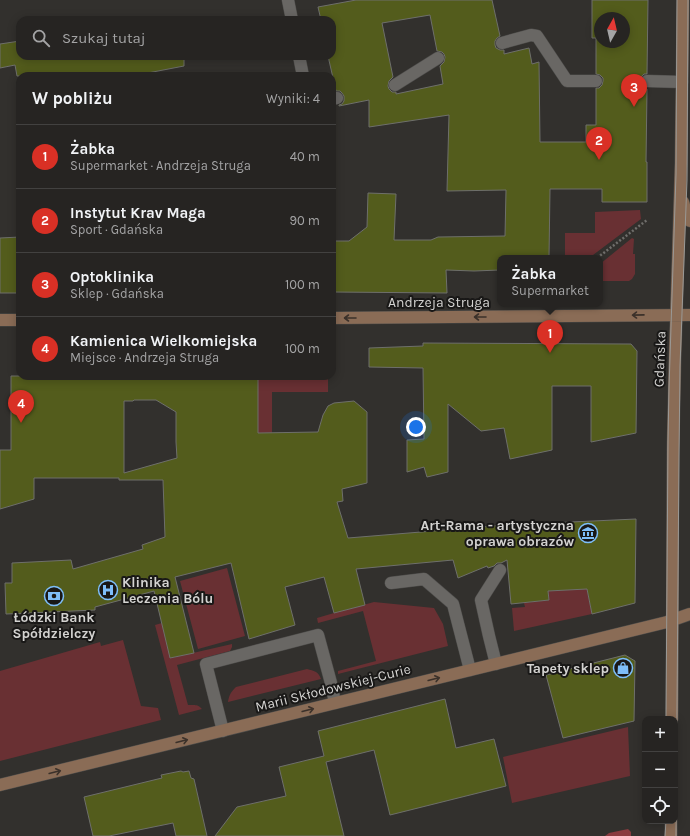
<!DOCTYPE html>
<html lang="pl">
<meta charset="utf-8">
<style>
body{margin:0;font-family:Karla,sans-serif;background:#32302f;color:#f1f3f6}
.controls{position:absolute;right:12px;bottom:12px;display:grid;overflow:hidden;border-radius:8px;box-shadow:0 2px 10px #0003}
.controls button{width:36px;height:36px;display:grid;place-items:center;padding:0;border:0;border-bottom:1px solid #424140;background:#262422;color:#f1f3f6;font:20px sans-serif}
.compass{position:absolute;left:594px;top:12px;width:36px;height:36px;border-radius:50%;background:#262422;box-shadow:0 2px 10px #0003;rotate:8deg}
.you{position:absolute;left:416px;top:427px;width:14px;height:14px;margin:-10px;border:3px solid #fff;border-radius:50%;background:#1a73e8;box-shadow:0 0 0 6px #1a73e833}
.badge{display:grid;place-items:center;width:26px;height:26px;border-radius:50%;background:#d93025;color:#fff;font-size:13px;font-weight:700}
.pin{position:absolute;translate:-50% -33px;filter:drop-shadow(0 1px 2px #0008)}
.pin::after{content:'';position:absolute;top:21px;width:14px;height:12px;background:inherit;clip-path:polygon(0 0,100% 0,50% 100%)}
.popup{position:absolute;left:497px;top:255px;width:106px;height:52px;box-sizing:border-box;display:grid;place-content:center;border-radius:8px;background:#262422;filter:drop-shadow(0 1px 3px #0005);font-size:13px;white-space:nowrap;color:#a4a4a5}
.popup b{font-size:15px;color:#f1f3f6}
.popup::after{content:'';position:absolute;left:50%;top:100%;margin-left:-8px;border:8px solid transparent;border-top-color:#262422}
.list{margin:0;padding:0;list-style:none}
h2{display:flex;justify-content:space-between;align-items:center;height:52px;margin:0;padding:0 16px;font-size:17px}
h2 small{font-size:13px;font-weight:400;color:#a4a4a5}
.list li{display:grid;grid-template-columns:26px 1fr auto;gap:12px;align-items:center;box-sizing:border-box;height:64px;padding:0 16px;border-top:1px solid #424140}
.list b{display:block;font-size:15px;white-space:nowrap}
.list p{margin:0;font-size:13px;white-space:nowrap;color:#a4a4a5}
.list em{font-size:13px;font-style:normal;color:#a4a4a5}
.icon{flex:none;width:22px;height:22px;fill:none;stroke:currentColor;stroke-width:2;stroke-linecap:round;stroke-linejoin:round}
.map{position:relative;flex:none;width:690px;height:836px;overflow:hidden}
.search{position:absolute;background:#262422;box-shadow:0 2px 10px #0003;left:16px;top:16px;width:320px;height:44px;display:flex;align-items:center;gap:10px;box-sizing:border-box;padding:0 14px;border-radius:12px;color:#a4a4a5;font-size:15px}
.panel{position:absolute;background:#262422;box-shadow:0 2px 10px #0003;left:16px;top:72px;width:320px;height:308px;border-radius:12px}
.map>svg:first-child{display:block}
</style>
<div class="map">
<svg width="690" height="836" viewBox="0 0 690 836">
<rect width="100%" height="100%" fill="#32302d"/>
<path fill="#693033" d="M 640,210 L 641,219 L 589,258 L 565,258 L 565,233 L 595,233 L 595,212 Z
M 632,238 L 634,239 L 633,254 L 635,254 L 635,274 L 632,279 L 629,281 L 600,281 L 600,264 Z
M 258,376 L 328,376 L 328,392 L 272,392 L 272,433 L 258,433 Z
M 227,568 L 245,636 L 198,649 L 180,581 Z
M 587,588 L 592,614 L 514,631 L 512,608 L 525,607 L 524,603 L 549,600 L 548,591 Z
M 374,602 L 434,608 L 443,624 L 448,646 L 338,674 L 338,671 L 376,661 L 363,611 L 318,623 L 317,618 L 334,613 Z
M 162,623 L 171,658 L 232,644 L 232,647 L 230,651 L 177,665 L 188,705 C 195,705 198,704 202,709 L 179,715 L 155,625 Z
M 123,640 L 141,706 L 158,708 L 161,720 L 0,761 L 0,671 L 100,642 L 101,646 Z
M 307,669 C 314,671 318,671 321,679 L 228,702 C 229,695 231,692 236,687 Z
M 628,727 L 630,776 L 512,803 L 503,757 Z"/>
<path fill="#8a3a3f" d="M 628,829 L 631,832 L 631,836 L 605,836 L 609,833 Z"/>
<path fill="#535c1c" stroke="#6e6f6b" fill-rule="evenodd" d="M 356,0 L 492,0 L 500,36 L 497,38 L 495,41 L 495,45 L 496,48 L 500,50 L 504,50 L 504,54 L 529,48 L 532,64 L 539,62 L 540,142 L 586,142 L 586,125 L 596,125 L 596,88 L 599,88 L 602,85 L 603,81 L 603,78 L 600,75 L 596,74 L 596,38 L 592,38 L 592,0 L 648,0 L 647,74 L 644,74 L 641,77 L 640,81 L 640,84 L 643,87 L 647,89 L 646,162 L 647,162 L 647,202 L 602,202 L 602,189 L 550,189 L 549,258 L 500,258 L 500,270 L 474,271 L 446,270 L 447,293 L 332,292 L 332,241 L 349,241 L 367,227 L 368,193 L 396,194 L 394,240 L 431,240 L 438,237 L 505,236 L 506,190 L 447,191 L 449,115 L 369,127 L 369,100 L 339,106 L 339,105 L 342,104 L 344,101 L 344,96 L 342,93 L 340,91 L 336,91 L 328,56 L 332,56 L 332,20 L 321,20 L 318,7 ZM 430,15 L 437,51 L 442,52 L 444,54 L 445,57 L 444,62 L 440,66 L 443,84 L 396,94 L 396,92 L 392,92 L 389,89 L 388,86 L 389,81 L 393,77 L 382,23 ZM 600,18 L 624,18 L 624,42 L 600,42 Z
M 20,41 L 20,56 L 184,56 L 184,66 L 132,76 L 17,76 L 15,65 L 0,68 L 0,44 Z
M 20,237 L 20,293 L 0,293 L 0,238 Z
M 423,343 L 631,344 L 637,351 L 636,433 L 591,442 L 591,386 L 552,386 L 552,450 L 510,459 L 504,428 L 481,431 L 448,404 L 448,472 L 427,477 L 424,467 L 407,472 L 407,440 L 424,439 L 423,368 L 369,367 L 369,348 L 423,346 Z
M 11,376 L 258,376 L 258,433 L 318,432 L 323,415 L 328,406 L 334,403 L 354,401 L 367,412 L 367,483 L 342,489 L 343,501 L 337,502 L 348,538 L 506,525 L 636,519 L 635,603 L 592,614 L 587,589 L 548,591 L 549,600 L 511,604 L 507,560 L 501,563 L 497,563 L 494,566 L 488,568 L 487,566 L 458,578 L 453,560 L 356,569 L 365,605 L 334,613 L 324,577 L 285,587 L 295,625 L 249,639 L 231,563 L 175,577 L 194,653 L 170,658 L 154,591 L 95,607 L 95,610 L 6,614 L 5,583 L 12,583 L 12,563 L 71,560 L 73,569 L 143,549 L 142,545 L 165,537 L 163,480 L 119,480 L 119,478 L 34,478 L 34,499 L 0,509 L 0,450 L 11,450 ZM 134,400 L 156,400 L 176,412 L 176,442 L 177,458 L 124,473 L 124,401 L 133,401 Z
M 625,655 L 635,661 L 634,721 L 563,738 L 546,675 Z
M 445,699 L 456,748 L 494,739 L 506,786 L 390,815 L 374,750 L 326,762 L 344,836 L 215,836 L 237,807 L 286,796 L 279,767 L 324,756 L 318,731 Z
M 181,771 L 183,772 L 189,771 L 191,778 L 194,779 L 207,836 L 176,836 L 173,823 L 109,836 L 93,836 L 84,797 L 162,778 L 161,775 Z"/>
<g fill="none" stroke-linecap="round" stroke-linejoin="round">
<g stroke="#4d4c4a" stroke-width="13">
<path id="lane" d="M 288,0 L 292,20
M 502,43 L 531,35 L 537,36 L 567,81 L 596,81
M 299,56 L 303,76
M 647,81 L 682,82
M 395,85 L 438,58
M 332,99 L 337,98
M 391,583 L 424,579 L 453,604 L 470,670
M 496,664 L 489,636 L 481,600 L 500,570
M 223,731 L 206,664 L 318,635 L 331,683 L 335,703"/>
</g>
<g stroke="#4d4c4a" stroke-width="13">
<path id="secondary" d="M 683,202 L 686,212 L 690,221
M 332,318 L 690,315
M 0,320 L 20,320
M 672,719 L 673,450 L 675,358 L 681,163 L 683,0
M 0,785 L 667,622 L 690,614
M 671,836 L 671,821"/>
</g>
<path stroke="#706e6b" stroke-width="2.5" stroke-dasharray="2 2" stroke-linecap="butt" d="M 597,258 L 647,220"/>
<use href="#lane" stroke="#696764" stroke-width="12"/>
<use href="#secondary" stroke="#8a6c56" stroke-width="12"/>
<path stroke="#9a9996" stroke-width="1" d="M 666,719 L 668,441 L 669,388 L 676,174 L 677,0
M 665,836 L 666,821
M 676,836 L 679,455 L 680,366 L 687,180 L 688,0"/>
</g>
<defs><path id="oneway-shaft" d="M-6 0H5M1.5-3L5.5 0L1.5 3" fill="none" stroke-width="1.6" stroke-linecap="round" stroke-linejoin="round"/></defs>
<g stroke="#3b312a">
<use href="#oneway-shaft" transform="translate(638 315) rotate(179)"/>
<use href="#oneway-shaft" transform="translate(480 317) rotate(180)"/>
<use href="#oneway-shaft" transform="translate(350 318) rotate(180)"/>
<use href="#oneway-shaft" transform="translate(434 679) rotate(-14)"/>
<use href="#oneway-shaft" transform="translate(308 710) rotate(-14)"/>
<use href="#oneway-shaft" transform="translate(182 741) rotate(-14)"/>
<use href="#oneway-shaft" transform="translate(55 772) rotate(-14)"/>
</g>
<defs>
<g id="museum-ring" transform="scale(1)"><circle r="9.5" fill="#191817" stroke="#7ebef9" stroke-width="1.5"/><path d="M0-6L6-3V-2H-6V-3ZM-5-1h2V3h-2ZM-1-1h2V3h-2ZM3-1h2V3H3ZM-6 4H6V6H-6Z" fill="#7ebef9"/></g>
<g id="hospital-ring" transform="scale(1)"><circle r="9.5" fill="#191817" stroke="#7ebef9" stroke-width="1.5"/><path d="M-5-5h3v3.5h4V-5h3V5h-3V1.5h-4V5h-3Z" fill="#7ebef9"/></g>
<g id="bank-ring" transform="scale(1)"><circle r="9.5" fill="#191817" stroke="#7ebef9" stroke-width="1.5"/><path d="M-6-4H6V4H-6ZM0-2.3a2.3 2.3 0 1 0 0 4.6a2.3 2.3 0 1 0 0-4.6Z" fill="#7ebef9"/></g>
<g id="shop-ring" transform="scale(1)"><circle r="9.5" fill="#191817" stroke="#7ebef9" stroke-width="1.5"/><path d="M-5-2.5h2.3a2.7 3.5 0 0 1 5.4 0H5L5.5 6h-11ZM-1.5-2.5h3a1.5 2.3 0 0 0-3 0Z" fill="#7ebef9"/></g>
</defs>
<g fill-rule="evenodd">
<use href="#museum-ring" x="588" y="533"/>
<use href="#hospital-ring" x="108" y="590"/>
<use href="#bank-ring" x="54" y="596"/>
<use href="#shop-ring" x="623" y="668"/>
</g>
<g text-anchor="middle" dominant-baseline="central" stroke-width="4" stroke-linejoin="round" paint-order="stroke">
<g font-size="14" fill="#d4d3d1" stroke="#191817">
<text x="439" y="302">Andrzeja Struga</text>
<text transform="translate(660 359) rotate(-88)">Gdańska</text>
<text transform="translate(333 688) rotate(-14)">Marii Skłodowskiej-Curie</text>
</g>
<g font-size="14" font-weight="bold" fill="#d4d3d1" stroke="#191817" text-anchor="end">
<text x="574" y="525">Art-Rama - artystyczna<tspan x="574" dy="16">oprawa obrazów</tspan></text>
<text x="122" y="582" text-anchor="start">Klinika<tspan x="122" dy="16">Leczenia Bólu</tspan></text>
<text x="54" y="617" text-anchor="middle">Łódzki Bank<tspan x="54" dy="16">Spółdzielczy</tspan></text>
<text x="609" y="668">Tapety sklep</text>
</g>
</g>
</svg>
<div class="controls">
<button>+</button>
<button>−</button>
<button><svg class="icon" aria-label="locate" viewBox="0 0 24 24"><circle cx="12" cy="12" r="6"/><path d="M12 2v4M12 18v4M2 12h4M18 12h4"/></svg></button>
</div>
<svg class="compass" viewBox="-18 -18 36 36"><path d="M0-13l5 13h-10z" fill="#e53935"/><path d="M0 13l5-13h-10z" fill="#a4a4a5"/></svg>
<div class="you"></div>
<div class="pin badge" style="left:550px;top:353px">1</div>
<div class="popup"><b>Żabka</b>Supermarket</div>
<div class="pin badge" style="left:599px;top:160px">2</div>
<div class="pin badge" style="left:634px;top:107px">3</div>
<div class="pin badge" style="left:21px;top:423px">4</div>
<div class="search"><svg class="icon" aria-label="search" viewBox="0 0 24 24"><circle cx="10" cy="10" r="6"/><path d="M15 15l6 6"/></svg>Szukaj tutaj</div>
<section class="panel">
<h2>W pobliżu<small>Wyniki: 4</small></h2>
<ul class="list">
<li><span class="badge">1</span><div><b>Żabka</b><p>Supermarket · Andrzeja Struga</p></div><em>40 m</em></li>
<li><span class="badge">2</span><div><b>Instytut Krav Maga</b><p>Sport · Gdańska</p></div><em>90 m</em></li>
<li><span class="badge">3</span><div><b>Optoklinika</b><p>Sklep · Gdańska</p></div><em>100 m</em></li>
<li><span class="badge">4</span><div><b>Kamienica Wielkomiejska</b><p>Miejsce · Andrzeja Struga</p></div><em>100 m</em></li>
</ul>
</section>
</div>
